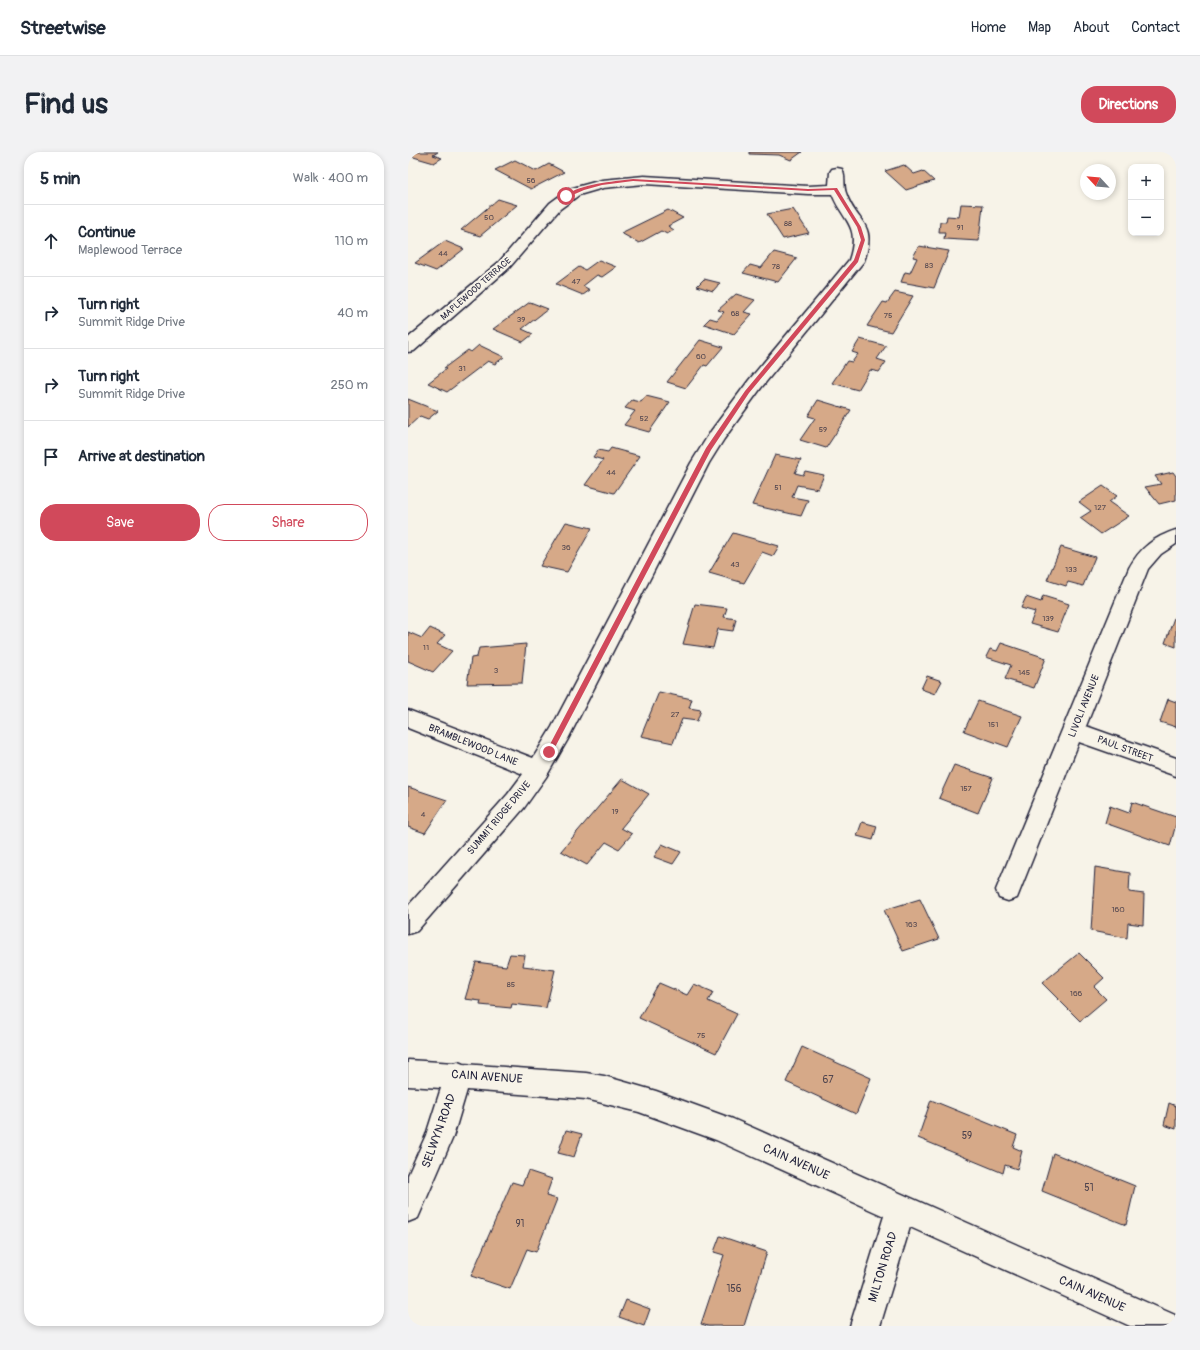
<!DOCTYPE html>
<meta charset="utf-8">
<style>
body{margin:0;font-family:Pangolin,sans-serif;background:#f2f2f3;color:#1f2937}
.controls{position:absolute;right:12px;top:12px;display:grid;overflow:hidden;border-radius:8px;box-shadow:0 2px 6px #0003}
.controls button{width:36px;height:36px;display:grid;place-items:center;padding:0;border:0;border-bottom:1px solid #e0e1e3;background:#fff;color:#1f2937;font:20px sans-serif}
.compass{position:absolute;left:672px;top:12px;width:36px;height:36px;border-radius:50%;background:#fff;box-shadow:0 2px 6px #0003;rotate:296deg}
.stop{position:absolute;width:12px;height:12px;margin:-9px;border:3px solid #d1495b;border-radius:50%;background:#fff}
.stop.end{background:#d1495b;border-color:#fff;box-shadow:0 1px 4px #0008}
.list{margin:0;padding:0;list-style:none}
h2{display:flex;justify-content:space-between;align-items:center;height:52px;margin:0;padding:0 16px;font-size:17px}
h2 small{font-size:13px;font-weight:400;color:#747a83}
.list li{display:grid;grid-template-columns:26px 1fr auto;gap:12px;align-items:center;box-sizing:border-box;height:72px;padding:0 16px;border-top:1px solid #e0e1e3}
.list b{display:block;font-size:15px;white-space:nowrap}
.list p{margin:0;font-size:13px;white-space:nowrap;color:#747a83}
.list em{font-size:13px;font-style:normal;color:#747a83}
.actions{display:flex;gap:8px;padding:12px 16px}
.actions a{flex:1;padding:9px 0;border:1px solid #d1495b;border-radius:16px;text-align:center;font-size:14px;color:#d1495b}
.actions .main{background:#d1495b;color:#fff}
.icon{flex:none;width:22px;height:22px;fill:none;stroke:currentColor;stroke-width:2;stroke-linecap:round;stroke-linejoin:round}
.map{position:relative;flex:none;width:768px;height:1174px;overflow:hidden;border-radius:16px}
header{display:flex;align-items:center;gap:24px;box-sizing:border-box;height:56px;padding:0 20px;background:#fff;border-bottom:1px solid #e0e1e3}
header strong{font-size:19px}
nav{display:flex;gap:22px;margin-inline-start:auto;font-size:14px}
.intro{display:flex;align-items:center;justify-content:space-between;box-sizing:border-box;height:96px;padding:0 24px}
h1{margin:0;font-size:28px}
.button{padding:10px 18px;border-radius:16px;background:#d1495b;color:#fff;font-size:14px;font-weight:700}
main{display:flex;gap:24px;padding:0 24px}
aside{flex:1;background:#fff;border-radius:16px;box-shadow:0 2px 6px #0003}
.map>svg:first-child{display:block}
</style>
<header>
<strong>Streetwise</strong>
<nav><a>Home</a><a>Map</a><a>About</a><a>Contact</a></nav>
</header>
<div class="intro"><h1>Find us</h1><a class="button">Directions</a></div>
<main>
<aside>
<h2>5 min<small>Walk · 400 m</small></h2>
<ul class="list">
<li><svg class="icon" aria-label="ahead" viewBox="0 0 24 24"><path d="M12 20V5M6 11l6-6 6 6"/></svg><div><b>Continue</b><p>Maplewood Terrace</p></div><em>110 m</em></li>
<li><svg class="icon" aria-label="right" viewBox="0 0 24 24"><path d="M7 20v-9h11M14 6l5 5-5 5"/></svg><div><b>Turn right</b><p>Summit Ridge Drive</p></div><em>40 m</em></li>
<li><svg class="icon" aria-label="right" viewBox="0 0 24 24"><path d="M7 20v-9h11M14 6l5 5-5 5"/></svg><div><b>Turn right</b><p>Summit Ridge Drive</p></div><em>250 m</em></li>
<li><svg class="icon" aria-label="arrive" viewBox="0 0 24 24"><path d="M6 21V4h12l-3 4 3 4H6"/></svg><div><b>Arrive at destination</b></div></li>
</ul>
<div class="actions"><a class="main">Save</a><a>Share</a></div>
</aside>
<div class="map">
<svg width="768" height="1174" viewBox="0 0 768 1174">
<rect width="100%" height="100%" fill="#f7f3e8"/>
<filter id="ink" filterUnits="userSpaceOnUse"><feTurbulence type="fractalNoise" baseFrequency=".025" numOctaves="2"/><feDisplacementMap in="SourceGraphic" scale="8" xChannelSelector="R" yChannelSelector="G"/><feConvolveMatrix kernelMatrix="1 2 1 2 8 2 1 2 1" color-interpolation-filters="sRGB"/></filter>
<g filter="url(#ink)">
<path fill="#d6a988" stroke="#22223b" d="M 7,0 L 30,0 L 25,3 L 34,6 L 26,11 L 2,4 Z
M 341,0 L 394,0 L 383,8 L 371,3 L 341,2 Z
M 107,8 L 128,19 L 141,12 L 156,20 L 123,37 L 87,18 Z
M 496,13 L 506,22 L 515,19 L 526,29 L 498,38 L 477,19 Z
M 90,47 L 109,53 L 72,84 L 53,78 Z
M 553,52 L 575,53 L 571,89 L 536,87 L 537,80 L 531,80 L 532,70 L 538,70 L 539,64 L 551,65 Z
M 385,57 L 401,81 L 375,87 L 359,62 Z
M 260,58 L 275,66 L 260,74 L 266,78 L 259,82 L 253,79 L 231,91 L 213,81 Z
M 37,89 L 56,97 L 28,119 L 7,111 Z
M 511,94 L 541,99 L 526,136 L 493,130 L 497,120 L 502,121 L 509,106 L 505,105 Z
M 366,100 L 389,106 L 370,130 L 335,121 L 342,113 L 353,116 Z
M 191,108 L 208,115 L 194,125 L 189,123 L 175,134 L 182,138 L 175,143 L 148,132 L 171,115 L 177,118 Z
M 296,127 L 312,131 L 305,139 L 289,134 Z
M 487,140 L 505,144 L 483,180 L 459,174 L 475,150 L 479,151 Z
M 328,142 L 347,148 L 336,160 L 344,162 L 326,182 L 296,172 L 302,166 L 309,168 L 316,160 L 310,158 Z
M 122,150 L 140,157 L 114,177 L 125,182 L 115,190 L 85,177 Z
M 452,187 L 478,194 L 469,207 L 478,210 L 471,220 L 462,218 L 450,238 L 424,231 L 439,209 L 444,210 L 450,202 L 444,200 Z
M 292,188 L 315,195 L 299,214 L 296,213 L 278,236 L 259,230 Z
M 71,193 L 96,205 L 87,212 L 80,209 L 39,240 L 20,231 L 38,217 L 36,216 L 60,198 L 63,200 Z
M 238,244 L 262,250 L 241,280 L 216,273 L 227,259 L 217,256 L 224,248 L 233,250 Z
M 0,247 L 30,259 L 20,267 L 12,264 L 0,275 Z
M 410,248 L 443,258 L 418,296 L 392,288 L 407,266 L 400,264 Z
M 203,296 L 232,304 L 206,341 L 177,333 L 195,308 L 185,305 L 190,298 L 200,300 Z
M 367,303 L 393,308 L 387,321 L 395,323 L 397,319 L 416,323 L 410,337 L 389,333 L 384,345 L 400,348 L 393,364 L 344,353 Z
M 765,320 L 768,324 L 768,348 L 751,352 L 737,335 L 753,332 L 747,324 Z
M 695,334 L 709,344 L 701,350 L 721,364 L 693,382 L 672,366 L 683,359 L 671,350 Z
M 158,370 L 184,376 L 159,420 L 132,414 Z
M 325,381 L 371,394 L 365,404 L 354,400 L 336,431 L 301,421 Z
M 653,395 L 687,405 L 675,434 L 660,430 L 658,434 L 639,428 Z
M 635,444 L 661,452 L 650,480 L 622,472 L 627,460 L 613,456 L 618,445 L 633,450 Z
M 287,452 L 319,456 L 316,465 L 328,467 L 325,479 L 310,477 L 305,496 L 275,492 Z
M 767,463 L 768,463 L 768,495 L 757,491 Z
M 22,476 L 37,483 L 29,492 L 44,499 L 25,520 L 0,509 L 0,480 L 14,486 Z
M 593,491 L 638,506 L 626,536 L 597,527 L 603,513 L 578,505 L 582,497 L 589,499 Z
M 118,492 L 114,531 L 59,532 L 63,506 L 69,505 L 71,496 Z
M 519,524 L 534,529 L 527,542 L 513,537 Z
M 251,540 L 284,547 L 281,556 L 293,558 L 289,569 L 274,567 L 265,591 L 233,584 Z
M 760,547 L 768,550 L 768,575 L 752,570 Z
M 570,549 L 614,564 L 600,595 L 556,579 Z
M 546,613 L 585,626 L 570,661 L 531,646 Z
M 214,627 L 241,642 L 213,676 L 224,682 L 211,697 L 198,690 L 179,713 L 153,699 Z
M 0,635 L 39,648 L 17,681 L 0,675 Z
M 724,650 L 768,665 L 768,672 L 762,694 L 697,671 L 702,654 L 721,661 Z
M 454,670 L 469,674 L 465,688 L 449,684 Z
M 254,692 L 273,700 L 265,712 L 246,705 Z
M 687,715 L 722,721 L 721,740 L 736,742 L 735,773 L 720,771 L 719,786 L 683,779 Z
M 512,747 L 531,787 L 495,799 L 476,758 Z
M 671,801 L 696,826 L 686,835 L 698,847 L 672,869 L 634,831 Z
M 102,802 L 117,803 L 115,814 L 147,818 L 138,856 L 104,852 L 103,856 L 72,853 L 73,849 L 57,847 L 68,810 L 98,814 Z
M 251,831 L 279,843 L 286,832 L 305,840 L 300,849 L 329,862 L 308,901 L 231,866 Z
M 394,895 L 463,926 L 448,962 L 378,930 Z
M 523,948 L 609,983 L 605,995 L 614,999 L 609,1017 L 597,1013 L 595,1021 L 510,986 Z
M 761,951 L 768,954 L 768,977 L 756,973 Z
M 158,978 L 174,982 L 166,1005 L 150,1001 Z
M 645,1001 L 727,1034 L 718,1073 L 634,1039 Z
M 120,1019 L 144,1027 L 138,1044 L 149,1047 L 128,1100 L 119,1097 L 102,1137 L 63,1124 L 104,1030 L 114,1033 Z
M 312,1084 L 359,1100 L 336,1174 L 300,1174 L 293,1172 L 316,1103 L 306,1100 Z
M 218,1148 L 242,1157 L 236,1174 L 211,1165 Z"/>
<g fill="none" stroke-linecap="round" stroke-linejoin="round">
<g stroke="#22223b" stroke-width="3">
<path id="street" d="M 429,16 L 434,17 C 438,23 435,34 438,41 C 448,72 470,69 456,109 L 353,236 L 316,287 L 301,311 L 160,587 L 138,625 L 116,656 L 9,779 L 0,782 L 0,754 L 100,642 L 115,622 L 0,576 L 0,558 L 125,606 L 144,575 L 283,311 L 303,279 L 341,228 L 441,108 C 453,73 435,70 424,42 L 400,42 L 236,32 L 195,36 L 171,43 L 152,57 L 101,116 L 6,199 L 0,200 L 0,186 L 91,110 L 142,51 L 161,37 L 194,28 L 236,24 L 400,34 L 421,33 L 422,20 L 424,17 Z
M 768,378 L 768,392 L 753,402 L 740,417 L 678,574 L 768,606 L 768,624 L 671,590 L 609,746 L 600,749 L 591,746 L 588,738 L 721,416 C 732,396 746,385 768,378 Z
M 0,908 L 47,911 L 50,910 L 55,912 L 178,921 L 196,924 L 248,939 L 325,967 L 767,1163 L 768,1174 L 722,1174 L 502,1075 L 472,1174 L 442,1174 L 476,1064 L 308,988 L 231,960 L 178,947 L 59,938 L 45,985 L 10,1066 L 0,1070 L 0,1023 L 18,983 L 33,936 L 0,934 Z"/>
</g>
<use href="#street" fill="#f7f3e8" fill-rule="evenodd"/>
</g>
</g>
<path fill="#d1495b" d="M 225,27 L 400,37 L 429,36 L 453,75 L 457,88 L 450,110 L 341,241 L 303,298 L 144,601 L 141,602 L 138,600 L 139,598 L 298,296 L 337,239 L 446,108 L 453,88 L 449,75 L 426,38 L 400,39 L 225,29 L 194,33 L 176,38 L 160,45 L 156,44 C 175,31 203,30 225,27 Z"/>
<g text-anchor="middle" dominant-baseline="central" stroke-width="4" stroke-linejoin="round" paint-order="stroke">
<g font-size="8" fill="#4f444e">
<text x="123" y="28">56</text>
<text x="81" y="65">50</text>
<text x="380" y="71">88</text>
<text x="552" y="75">91</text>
<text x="35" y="101">44</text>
<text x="521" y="113">83</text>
<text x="368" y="114">78</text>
<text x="168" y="129">47</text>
<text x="327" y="161">68</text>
<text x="480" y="163">75</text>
<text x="113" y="167">39</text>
<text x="293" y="204">60</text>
<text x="54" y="216">31</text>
<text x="236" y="266">52</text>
<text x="415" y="277">59</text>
<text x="203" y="320">44</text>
<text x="370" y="335">51</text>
<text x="692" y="355">127</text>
<text x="158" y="395">36</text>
<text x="327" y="412">43</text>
<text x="663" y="417">133</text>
<text x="640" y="466">139</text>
<text x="18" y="495">11</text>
<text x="88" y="518">3</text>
<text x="616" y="520">145</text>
<text x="267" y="562">27</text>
<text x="585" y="572">151</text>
<text x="558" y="636">157</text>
<text x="207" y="659">19</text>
<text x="15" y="662">4</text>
<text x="710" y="757">160</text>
<text x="503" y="772">163</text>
<text x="103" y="832">85</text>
<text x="668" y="841">166</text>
<text x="293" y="883">75</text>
</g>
<g font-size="9" fill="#22223b" stroke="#f7f3e8">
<text transform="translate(68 137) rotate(-41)">MAPLEWOOD TERRACE</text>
</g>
<g font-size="10" fill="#22223b" stroke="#f7f3e8">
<text transform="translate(676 554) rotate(-68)">LIVOLI AVENUE</text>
<text transform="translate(65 593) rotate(22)">BRAMBLEWOOD LANE</text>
<text transform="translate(717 597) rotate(20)">PAUL STREET</text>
<text transform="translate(91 666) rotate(-50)">SUMMIT RIDGE DRIVE</text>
</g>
<g font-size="10" fill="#4f444e">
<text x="420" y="928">67</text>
<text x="559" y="984">59</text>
<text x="681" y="1036">51</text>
<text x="112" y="1072">91</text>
<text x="326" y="1137">156</text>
</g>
<g font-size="12" fill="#22223b" stroke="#f7f3e8">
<text transform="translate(79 925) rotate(4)">CAIN AVENUE</text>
<text transform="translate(31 979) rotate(-70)">SELWYN ROAD</text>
<text transform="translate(388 1010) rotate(24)">CAIN AVENUE</text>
<text transform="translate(475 1115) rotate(-73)">MILTON ROAD</text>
<text transform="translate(684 1142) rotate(24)">CAIN AVENUE</text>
</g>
</g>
</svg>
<div class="controls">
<button>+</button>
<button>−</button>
</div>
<svg class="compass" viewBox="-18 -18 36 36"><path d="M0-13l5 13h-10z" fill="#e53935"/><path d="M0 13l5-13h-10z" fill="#747a83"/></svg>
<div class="stop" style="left:158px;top:44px"></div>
<div class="stop end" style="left:141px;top:600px"></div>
</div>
</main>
